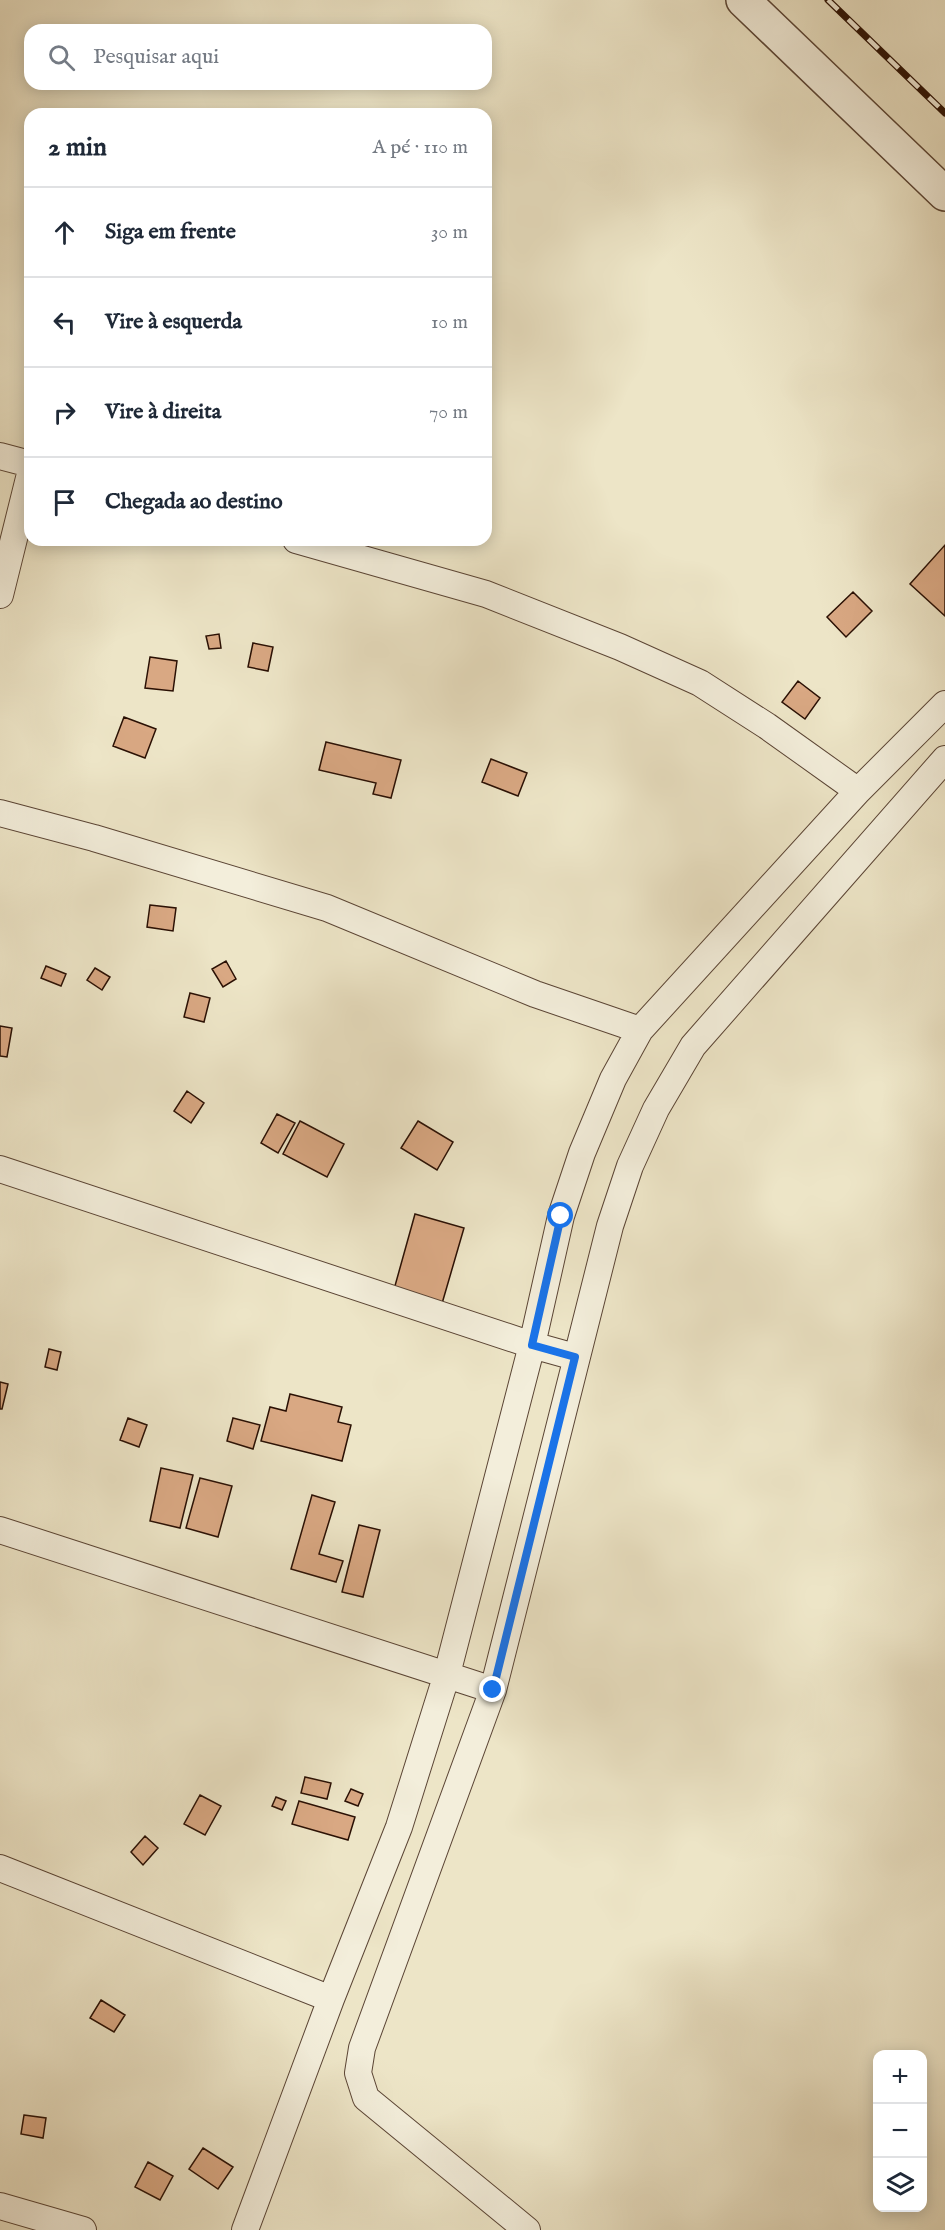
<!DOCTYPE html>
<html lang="pt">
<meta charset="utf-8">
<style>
body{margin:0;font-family:"IM FELL English",serif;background:#f2f2f3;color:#1f2937}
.controls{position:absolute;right:18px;bottom:18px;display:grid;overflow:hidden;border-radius:12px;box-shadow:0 3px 15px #0003}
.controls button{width:54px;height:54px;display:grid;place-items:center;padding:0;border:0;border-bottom:2px solid #e0e1e3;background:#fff;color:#1f2937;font:30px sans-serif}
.stop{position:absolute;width:18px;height:18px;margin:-14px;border:4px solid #1a73e8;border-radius:50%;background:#fff}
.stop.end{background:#1a73e8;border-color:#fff;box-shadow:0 2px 6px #0008}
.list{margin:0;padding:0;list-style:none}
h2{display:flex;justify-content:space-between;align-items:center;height:78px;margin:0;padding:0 24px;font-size:26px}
h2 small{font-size:20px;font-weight:400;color:#747a83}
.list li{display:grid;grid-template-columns:39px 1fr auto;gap:18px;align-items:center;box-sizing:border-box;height:90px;padding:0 24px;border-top:2px solid #e0e1e3}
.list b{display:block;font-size:22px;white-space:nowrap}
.list em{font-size:20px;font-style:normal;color:#747a83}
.icon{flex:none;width:33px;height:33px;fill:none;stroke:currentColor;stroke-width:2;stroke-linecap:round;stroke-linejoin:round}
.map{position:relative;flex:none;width:945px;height:2230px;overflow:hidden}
.search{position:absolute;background:#fff;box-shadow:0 3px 15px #0003;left:24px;top:24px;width:468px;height:66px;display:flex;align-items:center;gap:15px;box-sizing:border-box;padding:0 21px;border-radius:18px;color:#747a83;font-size:22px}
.panel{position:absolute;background:#fff;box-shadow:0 3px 15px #0003;left:24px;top:108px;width:468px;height:438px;border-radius:18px}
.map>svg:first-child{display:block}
</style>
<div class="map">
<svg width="945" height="2230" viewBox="0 0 945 2230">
<rect width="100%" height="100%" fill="#ede5c7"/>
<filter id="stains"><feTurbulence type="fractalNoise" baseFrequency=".00333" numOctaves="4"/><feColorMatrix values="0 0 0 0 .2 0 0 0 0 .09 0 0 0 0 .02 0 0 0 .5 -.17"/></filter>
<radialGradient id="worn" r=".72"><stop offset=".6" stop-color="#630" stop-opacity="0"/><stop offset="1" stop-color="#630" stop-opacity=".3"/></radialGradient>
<path fill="#d9a883" stroke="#2a1004" stroke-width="1.5" d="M 945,545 L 945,616 L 910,584 Z
M 853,592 L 872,611 L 846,637 L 827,617 Z
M 219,634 L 221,648 L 209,649 L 206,636 Z
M 253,643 L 273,647 L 268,671 L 248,667 Z
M 150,657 L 177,661 L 173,691 L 145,688 Z
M 798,681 L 820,698 L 805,719 L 782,702 Z
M 124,717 L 156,729 L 145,758 L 113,746 Z
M 326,742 L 401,760 L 391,798 L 373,794 L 376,783 L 319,770 Z
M 491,759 L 527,773 L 518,796 L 482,782 Z
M 150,905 L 176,908 L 173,931 L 147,927 Z
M 226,961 L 236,979 L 223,987 L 212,969 Z
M 46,966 L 66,974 L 61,986 L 41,978 Z
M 95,968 L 110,977 L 102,990 L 87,980 Z
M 190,993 L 210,998 L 204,1022 L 184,1017 Z
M 0,1026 L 12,1028 L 7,1057 L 0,1056 Z
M 187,1091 L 204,1103 L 191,1123 L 174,1111 Z
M 277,1114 L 295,1123 L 278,1153 L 261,1143 Z
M 300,1121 L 344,1144 L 327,1177 L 283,1154 Z
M 418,1121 L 453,1142 L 437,1170 L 401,1148 Z
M 415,1214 L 464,1228 L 441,1307 L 393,1293 Z
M 49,1349 L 61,1352 L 57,1370 L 45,1367 Z
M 0,1382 L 8,1384 L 2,1409 L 0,1409 Z
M 290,1394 L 342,1407 L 338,1422 L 351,1425 L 342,1461 L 261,1441 L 270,1407 L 286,1411 Z
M 128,1418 L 147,1425 L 139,1447 L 120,1440 Z
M 233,1418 L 260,1425 L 253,1449 L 227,1441 Z
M 161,1468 L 193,1475 L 180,1528 L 150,1521 Z
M 200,1478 L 232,1486 L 218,1537 L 186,1528 Z
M 312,1495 L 335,1502 L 319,1554 L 343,1561 L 336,1582 L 291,1569 Z
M 359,1525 L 380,1530 L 363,1597 L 342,1592 Z
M 305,1777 L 331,1783 L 327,1799 L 301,1793 Z
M 351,1789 L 363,1794 L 358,1806 L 345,1801 Z
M 200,1795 L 221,1806 L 205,1835 L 184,1824 Z
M 276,1797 L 286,1801 L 282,1810 L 272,1806 Z
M 299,1801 L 355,1817 L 348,1840 L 292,1824 Z
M 145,1836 L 158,1848 L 143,1865 L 131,1852 Z
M 101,2000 L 125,2015 L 114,2032 L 90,2018 Z
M 24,2115 L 46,2118 L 43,2138 L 21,2134 Z
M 203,2148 L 233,2167 L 218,2189 L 189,2169 Z
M 148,2162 L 173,2176 L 160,2200 L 135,2187 Z"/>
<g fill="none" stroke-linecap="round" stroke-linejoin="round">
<g stroke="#5b4535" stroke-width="28">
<path id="minor" d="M 0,456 L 30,464
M 296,540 L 486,594 L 620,647 L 700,683 L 767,726 L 858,791
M 0,595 L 30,474
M 0,813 L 94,838 L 327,908 L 535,994 L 640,1030
M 0,1169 L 532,1345 L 575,1357
M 0,1530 L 493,1690
M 0,1868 L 331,1999
M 0,2206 L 83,2230
M 245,2230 L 331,1999 L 399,1827 L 447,1674 L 532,1345 L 561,1216 L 582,1153 L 613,1079 L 640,1030 L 858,791 L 945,704
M 527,2230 L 366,2098 L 358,2073 L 362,2048 L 493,1690 L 610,1226 L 630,1166 L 656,1109 L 693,1046 L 945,759"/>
</g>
<g stroke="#5b4535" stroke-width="36">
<path id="tertiary" d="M 743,0 L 945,194"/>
</g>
<use href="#minor" stroke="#f3eedb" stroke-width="26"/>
<use href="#tertiary" stroke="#f3eedb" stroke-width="33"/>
<g stroke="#2a1004" stroke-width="7">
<path id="rail" d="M 828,0 L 945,113"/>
</g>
<use href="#rail" stroke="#f3eedb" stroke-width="4.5" stroke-dasharray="14" stroke-linecap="butt"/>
</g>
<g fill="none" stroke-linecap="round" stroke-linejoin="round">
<path stroke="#1a73e8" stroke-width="8" d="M 493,1690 L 575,1357 L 532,1345 L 561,1216"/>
</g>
<rect width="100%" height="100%" filter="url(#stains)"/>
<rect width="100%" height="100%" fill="url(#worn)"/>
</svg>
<div class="controls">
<button>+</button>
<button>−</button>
<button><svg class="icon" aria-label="layers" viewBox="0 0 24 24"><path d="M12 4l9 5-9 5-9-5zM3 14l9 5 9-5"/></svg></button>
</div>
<div class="stop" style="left:561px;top:1216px"></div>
<div class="stop end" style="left:493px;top:1690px"></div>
<div class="search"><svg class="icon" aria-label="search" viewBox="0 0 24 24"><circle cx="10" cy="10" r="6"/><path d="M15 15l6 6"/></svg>Pesquisar aqui</div>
<section class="panel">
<h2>2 min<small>A pé · 110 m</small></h2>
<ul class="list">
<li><svg class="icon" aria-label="ahead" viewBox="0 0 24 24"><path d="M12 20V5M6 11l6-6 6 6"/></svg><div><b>Siga em frente</b></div><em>30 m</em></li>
<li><svg class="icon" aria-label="left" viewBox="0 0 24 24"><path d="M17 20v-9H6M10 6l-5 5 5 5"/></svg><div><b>Vire à esquerda</b></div><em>10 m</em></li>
<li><svg class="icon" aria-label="right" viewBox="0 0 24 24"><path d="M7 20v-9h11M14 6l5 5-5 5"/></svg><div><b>Vire à direita</b></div><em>70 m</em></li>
<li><svg class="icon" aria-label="arrive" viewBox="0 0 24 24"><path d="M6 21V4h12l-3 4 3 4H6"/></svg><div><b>Chegada ao destino</b></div></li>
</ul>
</section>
</div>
